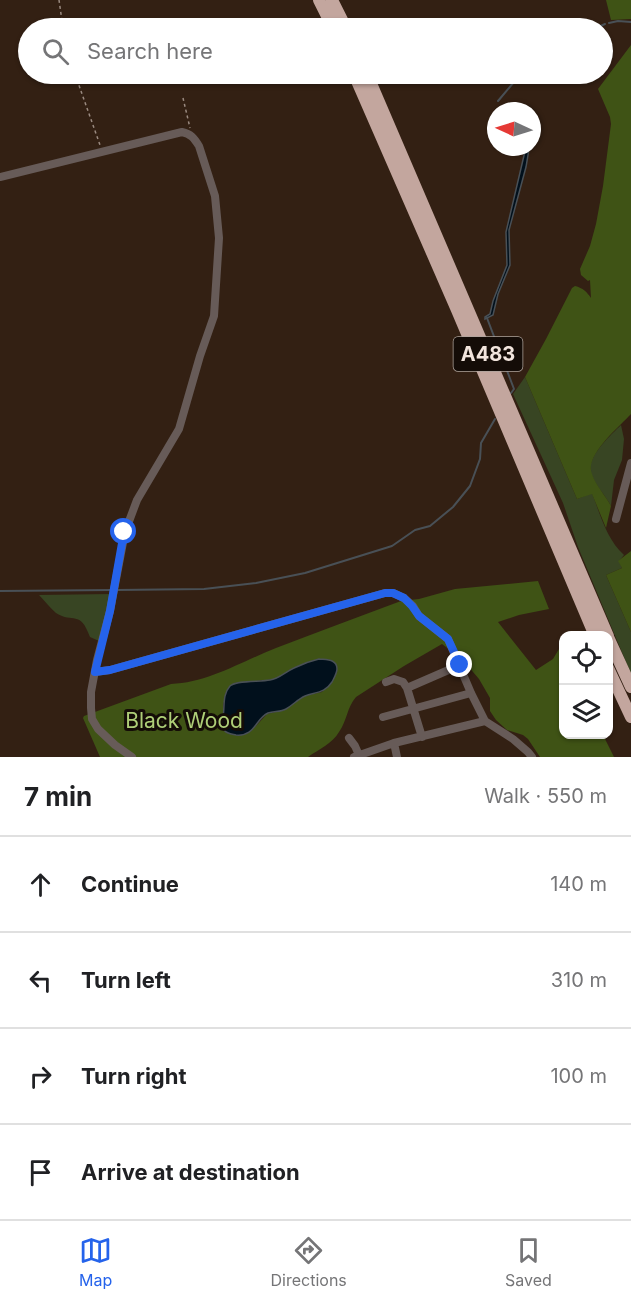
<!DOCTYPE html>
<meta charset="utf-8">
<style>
body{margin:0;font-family:Inter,sans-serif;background:#f2f2f2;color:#202124}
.controls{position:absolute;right:18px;bottom:18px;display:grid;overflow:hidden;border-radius:12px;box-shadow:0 2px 4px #0004}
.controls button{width:54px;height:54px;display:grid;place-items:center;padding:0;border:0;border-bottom:2px solid #e0e0e0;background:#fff;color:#202124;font:30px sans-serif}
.compass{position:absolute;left:487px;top:102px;width:54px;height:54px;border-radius:50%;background:#fff;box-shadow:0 2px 4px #0004;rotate:274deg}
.stop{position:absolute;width:18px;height:18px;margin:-14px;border:4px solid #2563eb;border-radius:50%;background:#fff}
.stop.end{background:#2563eb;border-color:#fff;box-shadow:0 2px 6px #0008}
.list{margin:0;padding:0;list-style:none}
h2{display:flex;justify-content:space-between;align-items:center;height:78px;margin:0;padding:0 24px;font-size:26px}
h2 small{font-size:20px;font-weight:400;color:#757577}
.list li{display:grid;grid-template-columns:39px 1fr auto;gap:18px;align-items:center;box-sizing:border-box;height:96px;padding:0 24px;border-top:2px solid #e0e0e0}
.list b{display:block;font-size:22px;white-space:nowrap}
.list em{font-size:20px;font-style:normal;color:#757577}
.icon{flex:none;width:33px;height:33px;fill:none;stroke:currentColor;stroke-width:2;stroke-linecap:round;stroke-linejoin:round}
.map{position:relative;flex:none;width:631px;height:757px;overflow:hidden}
.search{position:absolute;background:#fff;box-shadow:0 2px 4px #0004;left:18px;right:18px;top:18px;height:66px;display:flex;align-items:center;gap:15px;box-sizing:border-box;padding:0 21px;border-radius:33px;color:#757577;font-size:22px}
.sheet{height:462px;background:#fff}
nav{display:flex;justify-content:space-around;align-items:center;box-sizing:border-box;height:84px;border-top:2px solid #e0e0e0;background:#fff;font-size:16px;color:#757577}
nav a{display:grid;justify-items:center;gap:3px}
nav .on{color:#2563eb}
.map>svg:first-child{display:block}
</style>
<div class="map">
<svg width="631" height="757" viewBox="0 0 631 757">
<rect width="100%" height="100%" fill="#332013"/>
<path fill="#384523" d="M 525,377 L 577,499 L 592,493 C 600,514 607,540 624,555 L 619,561 L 622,568 L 606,575 L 631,632 L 631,674 L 578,547 L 563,503 L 513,394 Z
M 621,425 L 624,439 L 622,460 L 614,480 L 611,506 C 606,496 594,484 591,473 C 586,457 610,436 621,425 Z
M 111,594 L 99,641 L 90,637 C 80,609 73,624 56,613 C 50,608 44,600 39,595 Z"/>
<path fill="#3f5315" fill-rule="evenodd" d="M 606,0 L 631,0 L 631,19 L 611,20 Z
M 631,45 L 631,414 C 619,427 584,456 592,474 C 596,486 606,496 611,506 L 606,528 L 592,494 L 577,499 L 525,377 L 546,339 L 572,288 L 575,286 C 583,288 587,292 591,298 L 590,280 L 588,281 L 581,275 L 580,269 L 590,246 L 596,224 L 603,186 L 611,124 L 610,117 L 598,89 Z
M 631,551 L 631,632 L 606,575 L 622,568 L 618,561 Z
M 538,581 L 549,609 L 519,615 L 498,622 L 536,670 L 553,659 L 562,644 L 564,734 L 603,735 L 614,757 L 540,757 L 528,739 L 523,735 L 507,730 L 496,720 L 490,711 L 490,698 L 479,679 L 462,659 L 442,644 L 404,666 L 356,697 C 347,707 347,721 339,732 C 332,744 319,749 308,757 L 100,757 L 83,718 L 84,716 L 171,684 C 207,683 243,661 276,648 C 317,632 359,617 401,601 L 419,599 L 455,589 ZM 319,659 L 331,660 L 337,667 L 335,676 L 322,692 L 304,696 L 284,710 L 267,714 L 255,727 L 221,721 L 224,714 L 223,704 L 234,683 L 277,679 L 291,669 L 308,662 Z"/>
<path fill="#01101c" stroke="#495056" stroke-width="1.5" d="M 526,147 L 529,147 L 529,149 L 526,167 L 509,230 L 510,265 L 498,294 L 493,315 L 485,319 L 485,317 L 490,314 L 493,301 L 507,265 L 506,232 Z
M 319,659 C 327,660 337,659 337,669 C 337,673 334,678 332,682 C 325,693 316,692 305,696 C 298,699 293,705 286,709 C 281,712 274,711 268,713 C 255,719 255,737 236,735 C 231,734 227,734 224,730 C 220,726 221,722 223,717 C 225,707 222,695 230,686 C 236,680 260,682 270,680 C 279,679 285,672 294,668 C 302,664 310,661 319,659 Z"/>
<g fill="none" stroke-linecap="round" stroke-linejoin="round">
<path stroke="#495056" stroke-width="2" d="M 609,23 L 618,21 L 631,22
M 596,28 L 605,24
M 498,101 L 519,76 L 523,74
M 487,318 L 514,389 L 511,393
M 117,590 L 204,589 L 256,583 L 305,573 L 392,546 L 415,530 L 430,526 L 453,507 L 470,486 L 480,459 L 481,443 L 495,419
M 0,591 L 112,590"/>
<path stroke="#9a8a80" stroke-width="1.5" stroke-dasharray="3 3" stroke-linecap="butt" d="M 59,0 L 63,28
M 75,74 L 100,145
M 183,98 L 190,128"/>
<path stroke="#675b58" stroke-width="8" d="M 0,177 L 182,132 C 191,134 194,138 199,146 L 215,196 L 219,238 L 214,316 L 200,356 L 179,429 L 137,500 L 125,532 L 110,611 L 97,660 L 91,692 L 91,708 L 92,719 L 98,729 L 115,745 L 132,757
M 616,519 L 631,463
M 95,672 L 110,670 L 385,593 L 393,593 L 404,598 L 413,606 L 419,616 L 448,639 L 471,693 L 485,721 L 513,739 L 528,752 L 532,757
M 386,682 L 394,679 L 403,682 L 407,688 L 422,737
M 407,688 L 460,665
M 383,717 L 471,693
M 349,738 L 355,746 L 359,755
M 394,743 L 485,721
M 354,757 L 394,743 L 397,757"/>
<path stroke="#c3a69e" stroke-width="12" d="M 319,0 L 333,28
M 332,0 L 346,28
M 354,74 L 457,310 L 595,636
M 367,74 L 608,636
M 608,637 L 631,687
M 608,668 L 631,717"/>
</g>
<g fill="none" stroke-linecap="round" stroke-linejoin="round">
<path stroke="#2563eb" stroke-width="8" d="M 124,532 L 110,611 L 95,672 L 110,670 L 385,593 L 393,593 L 404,598 L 412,606 L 419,616 L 448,639 L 460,665"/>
</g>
<g text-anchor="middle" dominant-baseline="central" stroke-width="6" stroke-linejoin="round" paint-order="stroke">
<rect fill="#140c07" stroke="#afa49d" stroke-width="1.5" x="453.5" y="337" width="69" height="34" rx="4.5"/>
<g font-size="20" font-weight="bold" fill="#f2e5dd">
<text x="488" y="354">A483</text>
</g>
<g font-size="21" fill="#aece77" stroke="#140c07">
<text x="184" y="720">Black Wood</text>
</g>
</g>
</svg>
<div class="controls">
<button><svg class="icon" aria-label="locate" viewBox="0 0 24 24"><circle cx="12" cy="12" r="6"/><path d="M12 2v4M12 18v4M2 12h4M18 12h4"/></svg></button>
<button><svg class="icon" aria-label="layers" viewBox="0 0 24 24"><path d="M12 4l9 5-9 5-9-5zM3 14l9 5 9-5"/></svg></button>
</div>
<svg class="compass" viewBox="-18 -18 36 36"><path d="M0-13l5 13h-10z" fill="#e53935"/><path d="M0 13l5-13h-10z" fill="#757577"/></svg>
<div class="stop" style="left:124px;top:532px"></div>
<div class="stop end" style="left:460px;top:665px"></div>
<div class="search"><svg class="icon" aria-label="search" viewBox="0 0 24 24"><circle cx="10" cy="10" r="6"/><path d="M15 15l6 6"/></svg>Search here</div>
</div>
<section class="sheet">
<h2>7 min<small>Walk · 550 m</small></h2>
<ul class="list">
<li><svg class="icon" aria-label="ahead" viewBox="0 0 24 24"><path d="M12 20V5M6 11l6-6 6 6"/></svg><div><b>Continue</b></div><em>140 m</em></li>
<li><svg class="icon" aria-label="left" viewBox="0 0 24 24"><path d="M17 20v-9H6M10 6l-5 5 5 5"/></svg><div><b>Turn left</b></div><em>310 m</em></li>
<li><svg class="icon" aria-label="right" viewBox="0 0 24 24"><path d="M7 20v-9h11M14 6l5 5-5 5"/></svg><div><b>Turn right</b></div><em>100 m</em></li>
<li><svg class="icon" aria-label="arrive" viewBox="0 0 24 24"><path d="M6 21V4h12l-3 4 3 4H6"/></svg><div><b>Arrive at destination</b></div></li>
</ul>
</section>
<nav>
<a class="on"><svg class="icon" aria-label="map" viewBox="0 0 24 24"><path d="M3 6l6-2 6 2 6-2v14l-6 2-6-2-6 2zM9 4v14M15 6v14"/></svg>Map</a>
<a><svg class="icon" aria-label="directions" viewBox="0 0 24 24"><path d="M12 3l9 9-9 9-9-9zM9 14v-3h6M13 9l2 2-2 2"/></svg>Directions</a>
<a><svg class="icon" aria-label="saved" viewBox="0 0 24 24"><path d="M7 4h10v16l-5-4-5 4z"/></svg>Saved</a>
</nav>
